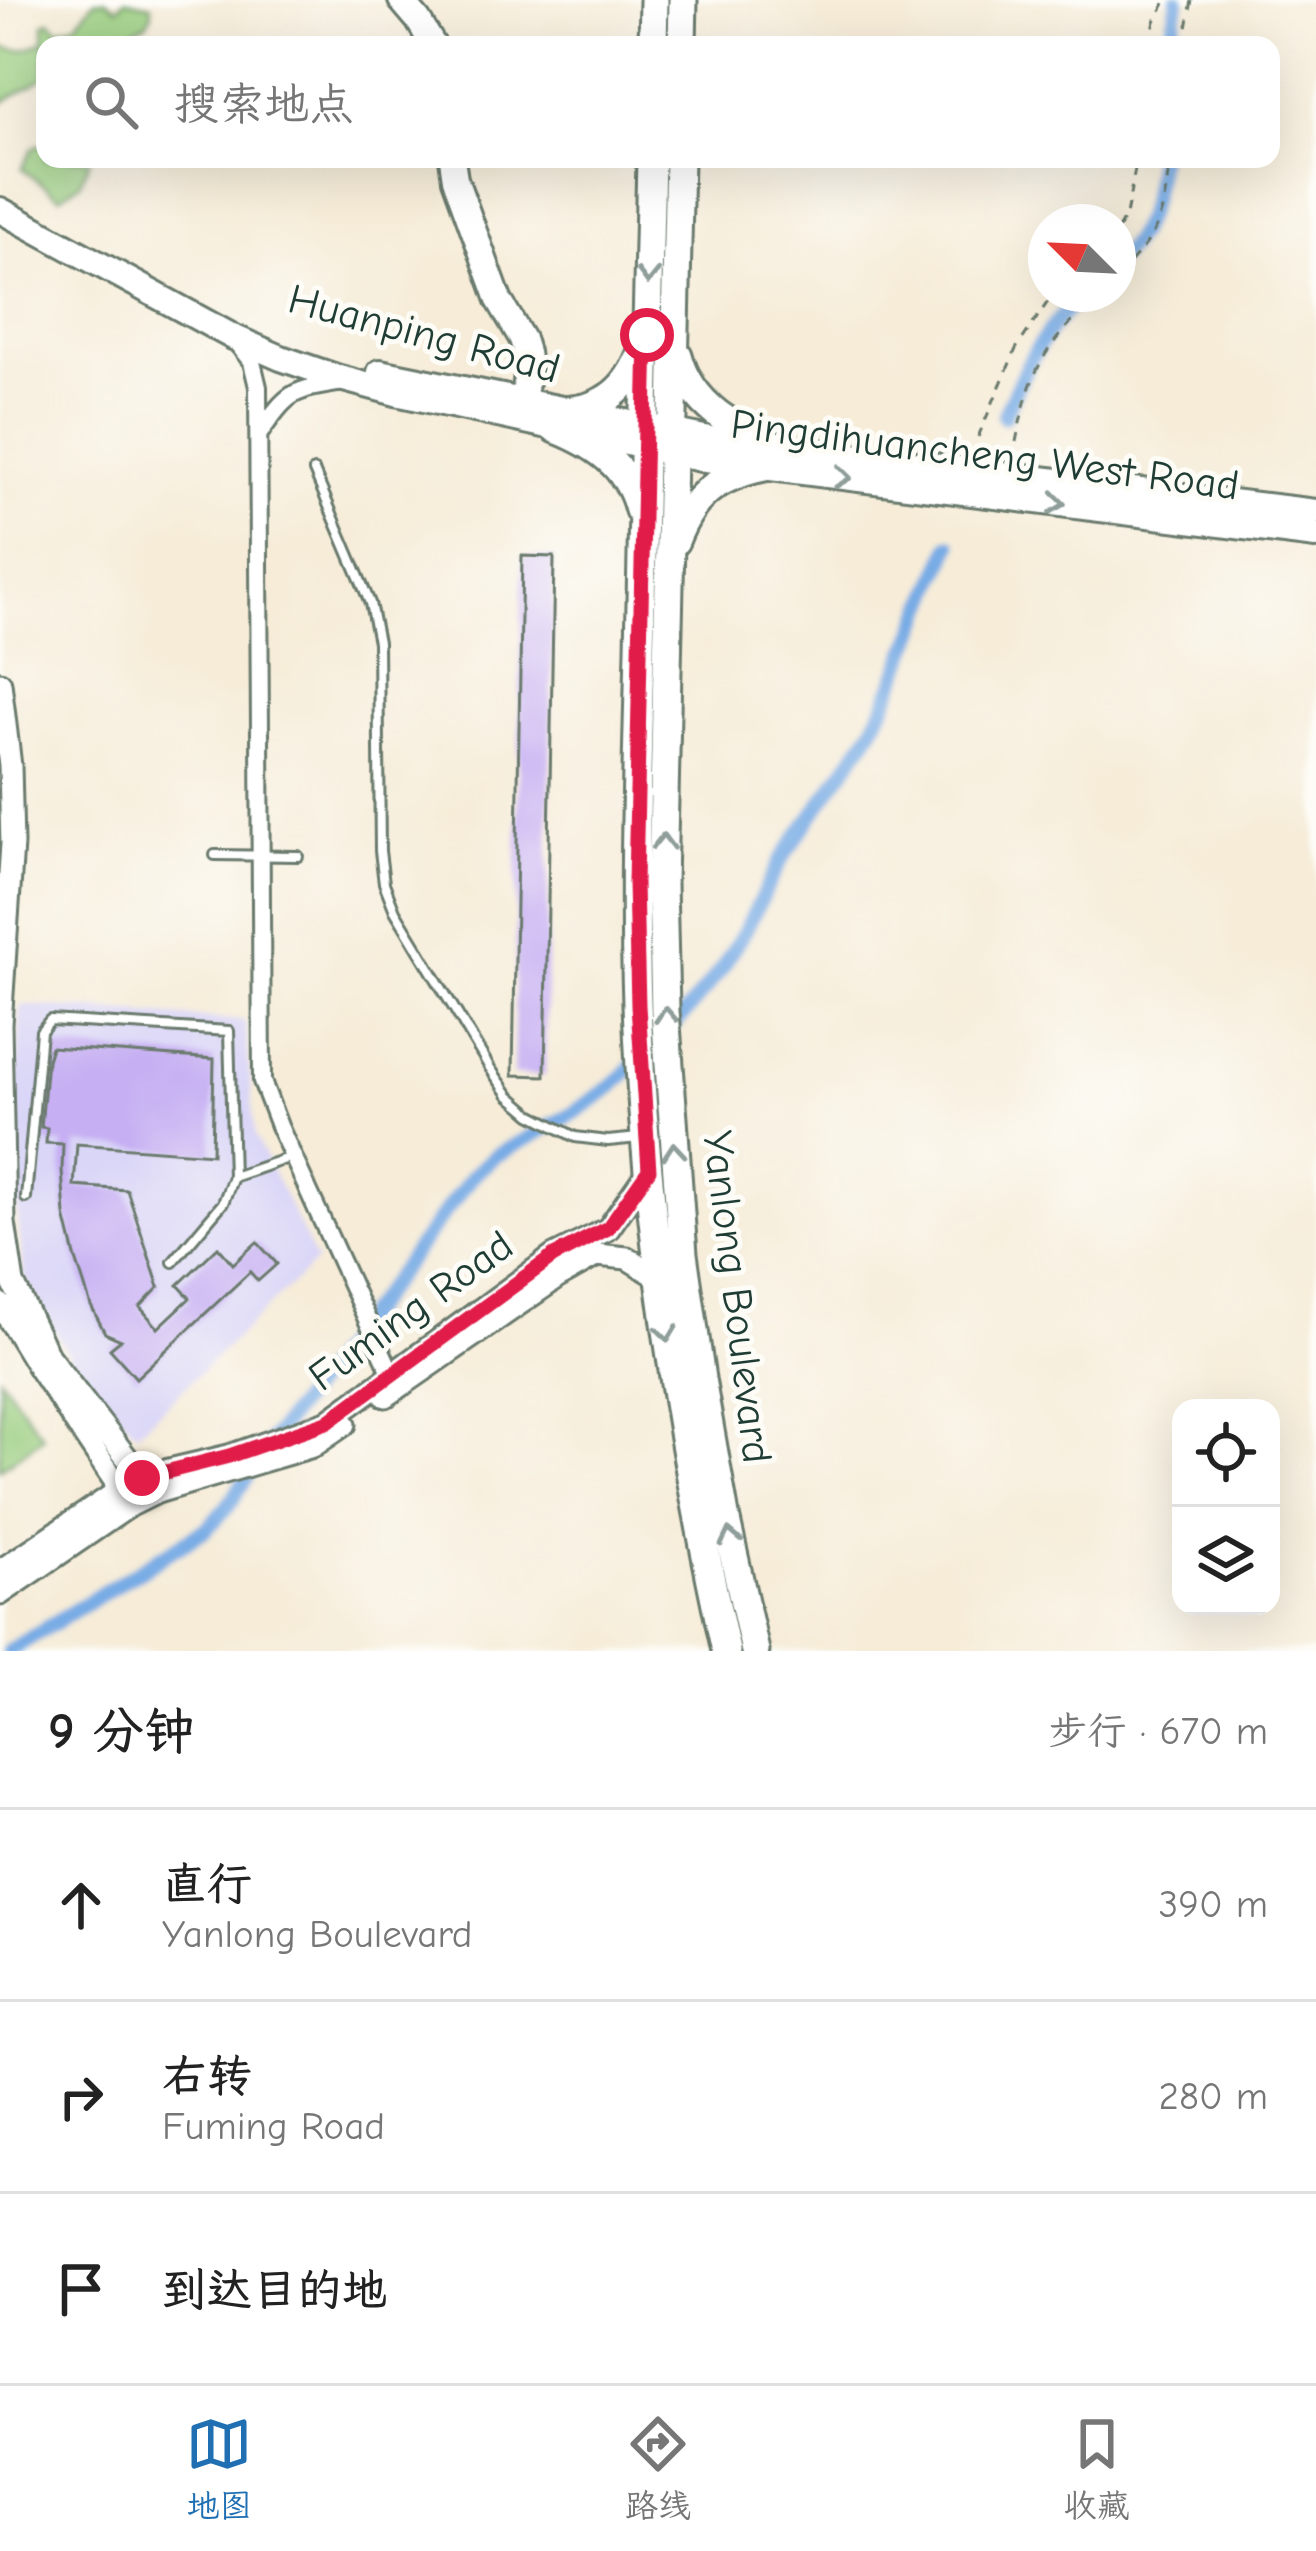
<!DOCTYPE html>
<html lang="zh">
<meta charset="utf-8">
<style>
body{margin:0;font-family:"Comic Neue","LXGW WenKai TC",sans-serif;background:#f2f2f2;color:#222}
.controls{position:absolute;right:36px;bottom:36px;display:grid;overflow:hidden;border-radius:24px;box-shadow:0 12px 48px #0002}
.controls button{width:108px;height:108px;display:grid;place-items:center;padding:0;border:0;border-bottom:3px solid #e0e0e0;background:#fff;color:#222;font:60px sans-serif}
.compass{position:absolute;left:1028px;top:204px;width:108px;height:108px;border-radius:50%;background:#fff;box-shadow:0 12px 48px #0002;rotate:294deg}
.stop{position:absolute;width:36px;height:36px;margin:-27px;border:9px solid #e11d48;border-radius:50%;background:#fff}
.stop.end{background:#e11d48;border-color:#fff;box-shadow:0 3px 12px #0008}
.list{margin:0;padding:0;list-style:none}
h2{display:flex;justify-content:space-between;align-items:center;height:156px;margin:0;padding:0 48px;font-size:51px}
h2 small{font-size:39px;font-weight:400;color:#767676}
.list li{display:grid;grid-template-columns:78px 1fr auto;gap:36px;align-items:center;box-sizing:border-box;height:192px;padding:0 48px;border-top:3px solid #e0e0e0}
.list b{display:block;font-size:45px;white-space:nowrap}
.list p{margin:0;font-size:39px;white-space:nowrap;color:#767676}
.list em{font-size:39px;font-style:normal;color:#767676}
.icon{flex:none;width:66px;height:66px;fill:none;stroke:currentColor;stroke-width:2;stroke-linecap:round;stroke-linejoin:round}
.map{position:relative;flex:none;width:1316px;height:1651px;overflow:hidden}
.search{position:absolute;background:#fff;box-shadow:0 12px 48px #0002;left:36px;right:36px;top:36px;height:132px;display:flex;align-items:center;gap:30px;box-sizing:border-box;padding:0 42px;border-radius:24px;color:#767676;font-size:45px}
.sheet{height:732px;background:#fff}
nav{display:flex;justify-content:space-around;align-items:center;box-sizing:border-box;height:168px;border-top:3px solid #e0e0e0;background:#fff;font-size:33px;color:#767676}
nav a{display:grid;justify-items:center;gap:6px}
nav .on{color:#1f6fb2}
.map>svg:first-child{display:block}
</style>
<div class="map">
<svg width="1316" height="1651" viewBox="0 0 1316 1651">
<rect width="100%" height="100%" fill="#fdfcf7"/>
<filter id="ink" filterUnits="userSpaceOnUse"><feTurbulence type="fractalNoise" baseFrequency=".00833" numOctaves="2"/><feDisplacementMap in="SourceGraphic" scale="24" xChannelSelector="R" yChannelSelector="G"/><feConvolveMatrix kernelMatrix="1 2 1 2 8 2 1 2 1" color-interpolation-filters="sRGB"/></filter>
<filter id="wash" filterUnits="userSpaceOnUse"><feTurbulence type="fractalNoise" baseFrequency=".004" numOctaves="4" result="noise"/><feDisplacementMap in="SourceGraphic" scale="48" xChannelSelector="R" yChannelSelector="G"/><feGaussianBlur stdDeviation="2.7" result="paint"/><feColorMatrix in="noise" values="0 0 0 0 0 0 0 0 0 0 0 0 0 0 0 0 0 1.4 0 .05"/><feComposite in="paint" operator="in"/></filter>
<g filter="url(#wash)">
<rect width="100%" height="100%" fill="#f6ecd8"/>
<path fill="#dad6f7" d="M 21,1005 L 245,1021 L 255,1135 L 316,1261 L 137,1433 L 78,1372 L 24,1276 L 12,1160 Z"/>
<path fill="#97cc7d" stroke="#5b8458" stroke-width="3" d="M 95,0 L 105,0 L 117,8 L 125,0 L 151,5 L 152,14 L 146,24 L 98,45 L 45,45 L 45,77 L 0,104 L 0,45 C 15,53 30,50 44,41 L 44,23 L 50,21 L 58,29 L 76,24 Z
M 40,144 L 45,147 L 45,159 L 90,159 L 80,183 L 60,197 L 22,169 L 32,149 Z
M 0,1377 L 43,1437 L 0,1469 Z"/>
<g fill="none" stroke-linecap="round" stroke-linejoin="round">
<path stroke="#78ace5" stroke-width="15" d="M 1170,45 L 1178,0
M 1118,259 C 1146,231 1154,197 1158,159
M 1004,416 C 1026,363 1041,335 1082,294
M 269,1443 L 473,1175 L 495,1156 L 574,1113 L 613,1086 L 690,1008 L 722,968 L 746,928 L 781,860 L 869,735 L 886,703 L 951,545
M 9,1651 L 206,1529 C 228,1509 241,1489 254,1462"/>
</g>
<g id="blocks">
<path fill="#c6aff3" d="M 522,556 L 554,557 L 545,1076 L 513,1075 Z
M 51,1047 L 214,1059 L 212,1154 L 77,1144 L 74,1186 L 127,1190 L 159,1287 L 140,1307 L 158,1328 L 190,1298 L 178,1285 L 218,1247 L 233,1264 L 257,1242 L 277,1264 L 258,1281 L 250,1272 L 136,1378 L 110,1349 L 121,1340 L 105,1333 L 91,1306 L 75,1256 L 65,1215 L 62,1170 L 63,1144 L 46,1143 L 47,1128 L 41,1127 L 47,1060 Z"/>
</g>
</g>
<g filter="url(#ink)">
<use href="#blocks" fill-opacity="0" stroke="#6a7a6d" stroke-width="3"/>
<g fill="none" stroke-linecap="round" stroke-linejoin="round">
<g stroke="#6a7a6d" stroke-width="14">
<path id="service" d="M 314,471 L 370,603 L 378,642 L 380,851 L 384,883 L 395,911 L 490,1068 L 509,1095 L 531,1114 L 575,1137 L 608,1141 L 639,1138
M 215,855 L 298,856
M 233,1177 L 291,1157
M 26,1198 L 41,1031 L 50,1020 L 229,1031 L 233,1177 L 223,1203 L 173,1262"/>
</g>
<g stroke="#6a7a6d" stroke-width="22">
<path id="minor" d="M 237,343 L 252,362 L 258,387 L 262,1081 L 279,1126 L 395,1381
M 259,434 C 289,391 291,390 344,382"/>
</g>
<g stroke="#6a7a6d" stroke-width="27">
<path id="tertiary" d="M 0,683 L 10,766 L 12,844 L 0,1024 L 4,1223 L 13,1283 L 48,1356 L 154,1493
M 0,1304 L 39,1368 L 127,1499
M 386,1396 L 558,1277 L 597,1255 L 627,1258 L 660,1278
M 0,1571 L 120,1490 L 148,1475 L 229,1456 L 327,1422 L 554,1256 L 608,1229 L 649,1170
M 0,1594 L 129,1506 L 157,1492 L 313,1446 L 345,1424"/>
</g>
<g stroke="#6a7a6d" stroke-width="30">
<path id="secondary" d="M 401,0 L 418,20 L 433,45
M 452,159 L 455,179 L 499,300 L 522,339 L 526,352 L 528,368 L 523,403
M 0,210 L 233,337 L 281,358 L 336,377 L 396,393 L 706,460 L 1316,536
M 380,372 L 709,439 L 1316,512"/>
</g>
<g stroke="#6a7a6d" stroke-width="33">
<path id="primary" d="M 653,45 L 654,0
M 682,45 L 683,0
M 651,159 C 647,323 643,486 640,650 C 637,768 633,886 637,1004 C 645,1223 679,1437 726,1651
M 679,159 L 662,883 L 665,1011 L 683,1254 L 701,1379 L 725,1516 L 755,1651
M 678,355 C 691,407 737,430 782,448
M 563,411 C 604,409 628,389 642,351
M 556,429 C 596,445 628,466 639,510
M 675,541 C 693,495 716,477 764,467"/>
</g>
<path stroke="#6a7a6d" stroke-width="3" stroke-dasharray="9 9" stroke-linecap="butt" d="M 1150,45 L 1155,21 L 1167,0
M 1184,45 L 1192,0
M 1118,229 L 1126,215 L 1137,159
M 1118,275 C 1161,234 1163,216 1170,159
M 978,437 L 1016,349 L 1053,294
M 1016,442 C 1031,365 1044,348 1099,294"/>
<use href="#service" stroke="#fff" stroke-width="8"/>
<use href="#minor" stroke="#fff" stroke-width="16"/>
<use href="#tertiary" stroke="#fff" stroke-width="21"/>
<use href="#secondary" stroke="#fff" stroke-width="24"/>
<use href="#primary" stroke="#fff" stroke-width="27"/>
</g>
<defs><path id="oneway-chevron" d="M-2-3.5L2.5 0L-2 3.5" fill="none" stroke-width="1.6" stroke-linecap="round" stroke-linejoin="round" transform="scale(3)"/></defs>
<g stroke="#8f9e9a">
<use href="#oneway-chevron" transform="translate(648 276) rotate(91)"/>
<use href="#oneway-chevron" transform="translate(843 477) rotate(7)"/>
<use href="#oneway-chevron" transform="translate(1057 503) rotate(7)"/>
<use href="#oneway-chevron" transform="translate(663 842) rotate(-89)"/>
<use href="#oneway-chevron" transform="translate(666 1015) rotate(-93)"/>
<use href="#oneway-chevron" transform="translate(674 1151) rotate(-95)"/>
<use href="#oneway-chevron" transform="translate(667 1333) rotate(83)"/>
<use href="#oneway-chevron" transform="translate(730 1537) rotate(-102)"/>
</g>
</g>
<g fill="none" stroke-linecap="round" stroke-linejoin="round" filter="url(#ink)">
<path stroke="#e11d48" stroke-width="15" d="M 142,1478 L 229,1456 L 327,1422 L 554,1256 L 608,1228 L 649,1170 L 638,1006 L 635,883 L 647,335"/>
</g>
<g text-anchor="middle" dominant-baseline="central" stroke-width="10" stroke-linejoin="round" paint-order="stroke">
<g font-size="42" fill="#1f3d34" stroke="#fdfcf7">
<text transform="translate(424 334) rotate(15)">Huanping Road</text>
<text transform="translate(985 455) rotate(7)">Pingdihuancheng West Road</text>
<text transform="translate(737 1297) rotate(83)">Yanlong Boulevard</text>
<text transform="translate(411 1311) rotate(-36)">Fuming Road</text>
</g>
</g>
</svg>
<div class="controls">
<button><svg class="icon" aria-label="locate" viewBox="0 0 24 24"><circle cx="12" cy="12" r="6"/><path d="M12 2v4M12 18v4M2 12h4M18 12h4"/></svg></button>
<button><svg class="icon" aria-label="layers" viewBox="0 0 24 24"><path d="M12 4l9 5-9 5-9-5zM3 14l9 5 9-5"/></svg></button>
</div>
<svg class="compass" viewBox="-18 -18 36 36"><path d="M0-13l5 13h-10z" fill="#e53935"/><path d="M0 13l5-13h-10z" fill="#767676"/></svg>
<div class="stop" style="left:647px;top:335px"></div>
<div class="stop end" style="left:142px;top:1478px"></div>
<div class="search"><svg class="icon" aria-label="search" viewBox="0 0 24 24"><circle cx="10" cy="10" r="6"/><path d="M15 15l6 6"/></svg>搜索地点</div>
</div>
<section class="sheet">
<h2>9 分钟<small>步行 · 670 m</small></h2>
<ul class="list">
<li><svg class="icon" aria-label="ahead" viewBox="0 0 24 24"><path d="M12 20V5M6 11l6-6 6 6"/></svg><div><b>直行</b><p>Yanlong Boulevard</p></div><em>390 m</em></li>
<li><svg class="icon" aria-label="right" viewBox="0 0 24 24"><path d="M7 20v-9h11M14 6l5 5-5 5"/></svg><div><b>右转</b><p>Fuming Road</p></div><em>280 m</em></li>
<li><svg class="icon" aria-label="arrive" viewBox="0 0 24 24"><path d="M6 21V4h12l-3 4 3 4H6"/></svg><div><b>到达目的地</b></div></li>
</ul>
</section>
<nav>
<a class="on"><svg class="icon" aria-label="map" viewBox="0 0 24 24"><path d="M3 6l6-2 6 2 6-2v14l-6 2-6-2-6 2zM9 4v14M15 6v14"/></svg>地图</a>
<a><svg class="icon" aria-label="directions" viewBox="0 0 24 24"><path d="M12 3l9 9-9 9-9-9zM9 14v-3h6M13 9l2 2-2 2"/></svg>路线</a>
<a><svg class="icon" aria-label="saved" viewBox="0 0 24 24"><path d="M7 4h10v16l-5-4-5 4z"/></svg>收藏</a>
</nav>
